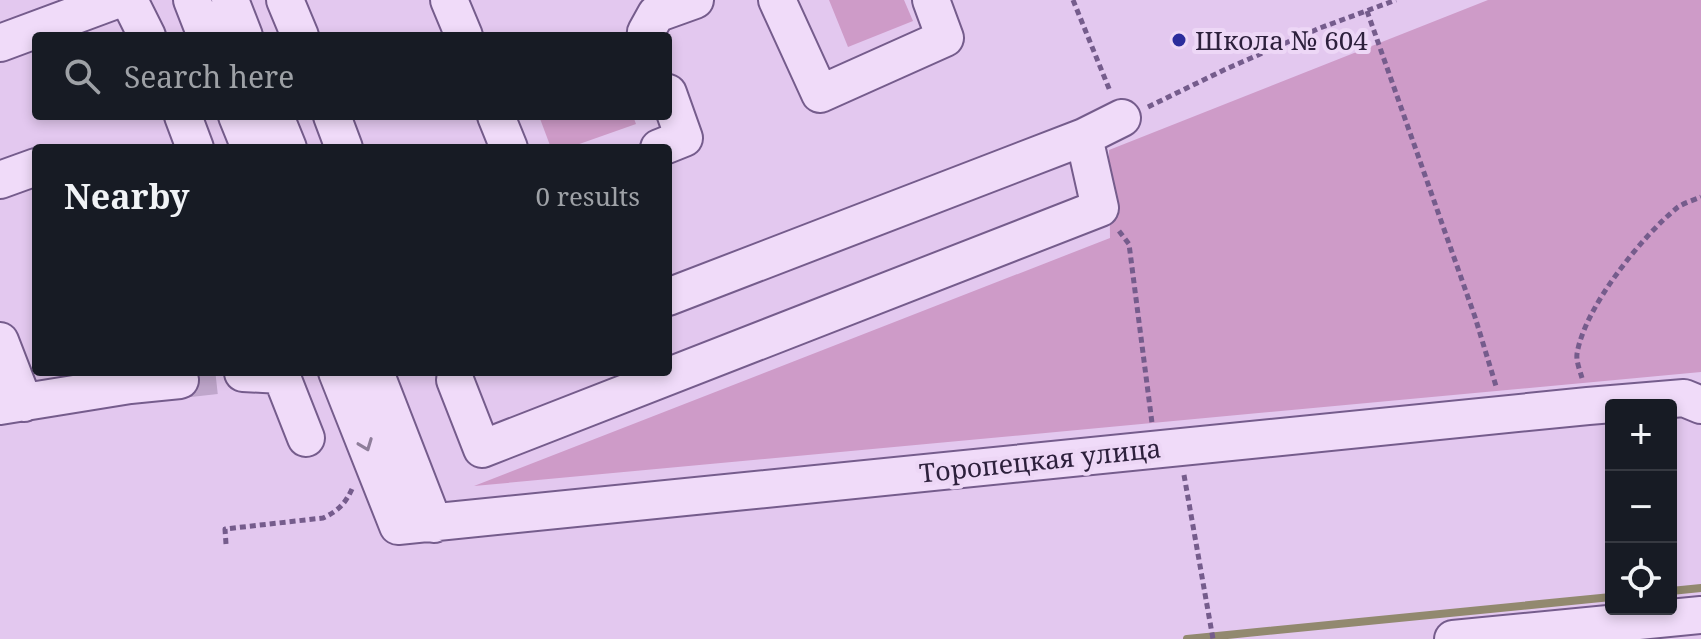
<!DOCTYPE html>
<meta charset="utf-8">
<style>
body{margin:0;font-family:"Noto Serif",serif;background:#242831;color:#f1f3f6}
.controls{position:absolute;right:24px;bottom:24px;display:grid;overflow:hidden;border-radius:8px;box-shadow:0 4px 12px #0003}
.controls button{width:72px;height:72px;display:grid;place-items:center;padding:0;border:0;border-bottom:2px solid #363941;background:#171b24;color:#f1f3f6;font:40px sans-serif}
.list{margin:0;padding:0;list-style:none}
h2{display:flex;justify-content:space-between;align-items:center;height:104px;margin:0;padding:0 32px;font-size:34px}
h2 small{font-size:26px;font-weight:400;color:#9ea1a6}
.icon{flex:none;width:44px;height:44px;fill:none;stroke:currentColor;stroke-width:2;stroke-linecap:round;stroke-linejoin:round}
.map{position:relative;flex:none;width:1701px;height:639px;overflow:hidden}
.search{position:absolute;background:#171b24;box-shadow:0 4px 12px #0003;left:32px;top:32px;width:640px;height:88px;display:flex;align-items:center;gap:20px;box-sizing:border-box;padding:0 28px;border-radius:8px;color:#9ea1a6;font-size:30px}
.panel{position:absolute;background:#171b24;box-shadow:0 4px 12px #0003;left:32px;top:144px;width:640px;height:232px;border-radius:8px}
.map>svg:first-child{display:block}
</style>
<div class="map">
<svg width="1701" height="639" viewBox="0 0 1701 639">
<rect width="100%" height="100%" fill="#e3c8ef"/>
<path fill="#ce9bc8" d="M 829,0 L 904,0 L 913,21 L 848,47 Z
M 1488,0 L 1701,0 L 1701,372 L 474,486 L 1110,238 L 1109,150 Z
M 539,116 L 633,116 L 636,124 L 568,148 L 551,148 Z"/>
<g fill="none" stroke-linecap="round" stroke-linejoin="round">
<path stroke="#92896f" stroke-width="8" d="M 1671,591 L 1701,588
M 1187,639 L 1611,597"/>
<path stroke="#bfa6cb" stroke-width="36" stroke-dasharray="36 18" stroke-linecap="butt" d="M 180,380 L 243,373"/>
<g stroke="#755c8c" stroke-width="40">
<path id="minor" d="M 129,0 L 147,36
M 192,0 L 206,36
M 230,0 L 244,36
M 285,0 L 300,36
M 449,0 L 464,36
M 777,0 L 820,94 L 945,38 L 931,0
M 648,36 L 646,32 L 656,14 L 695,0
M 0,43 L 116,0
M 183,116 L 195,148
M 237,116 L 250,148
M 275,116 L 288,148
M 332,116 L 344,148
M 496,116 L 509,148
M 659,148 L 684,138 L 668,93
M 0,180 L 36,167
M 668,297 L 1084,137 L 1122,118
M 0,341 L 24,403
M 280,372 L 306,438
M 337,372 L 398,526 L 1588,406 L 1684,398 L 1701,405
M 375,372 L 434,524
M 243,373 L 281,375
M 455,380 L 482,449 L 1100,208 L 1084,137
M 0,406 L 130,385 L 180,380
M 1453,639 L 1701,615"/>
</g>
<path stroke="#755c8c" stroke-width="5" stroke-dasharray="6 4" stroke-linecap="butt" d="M 1073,0 L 1110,91
M 1367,11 L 1475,317 L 1496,386
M 1148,107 L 1226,69 L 1320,28 L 1396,0
M 1119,231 L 1129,244 L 1152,423
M 1582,378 C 1580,371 1576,361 1577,354 C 1584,308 1642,236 1678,207 C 1684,203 1694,200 1701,197
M 1184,475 L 1213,639
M 226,544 L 225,529 L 323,518 C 338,511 345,504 352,489"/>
<use href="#minor" stroke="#f0dbf9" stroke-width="36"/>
</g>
<defs><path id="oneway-chevron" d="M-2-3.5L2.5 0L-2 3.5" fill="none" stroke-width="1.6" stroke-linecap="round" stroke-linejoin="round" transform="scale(2)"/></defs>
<use stroke="#8e7e9a" href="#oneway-chevron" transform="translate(366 445) rotate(69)"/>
<circle fill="#2b2c9c" stroke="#edd7f6" stroke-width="3" cx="1179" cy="40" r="8"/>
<g text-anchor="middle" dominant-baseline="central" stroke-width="8" stroke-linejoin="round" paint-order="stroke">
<g font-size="26" fill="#2d203c" stroke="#edd7f6" text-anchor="start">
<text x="1195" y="40">Школа № 604</text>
</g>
<g font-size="26" fill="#2d203c" stroke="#edd7f6">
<text transform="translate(1040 460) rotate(-6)">Торопецкая улица</text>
</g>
</g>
</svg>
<div class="controls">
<button>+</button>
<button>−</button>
<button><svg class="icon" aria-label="locate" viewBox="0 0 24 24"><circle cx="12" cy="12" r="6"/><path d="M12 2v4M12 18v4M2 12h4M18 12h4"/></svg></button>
</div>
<div class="search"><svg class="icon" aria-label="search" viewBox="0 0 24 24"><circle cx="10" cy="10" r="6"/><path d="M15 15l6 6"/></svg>Search here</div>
<section class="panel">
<h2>Nearby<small>0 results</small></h2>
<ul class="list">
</ul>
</section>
</div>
